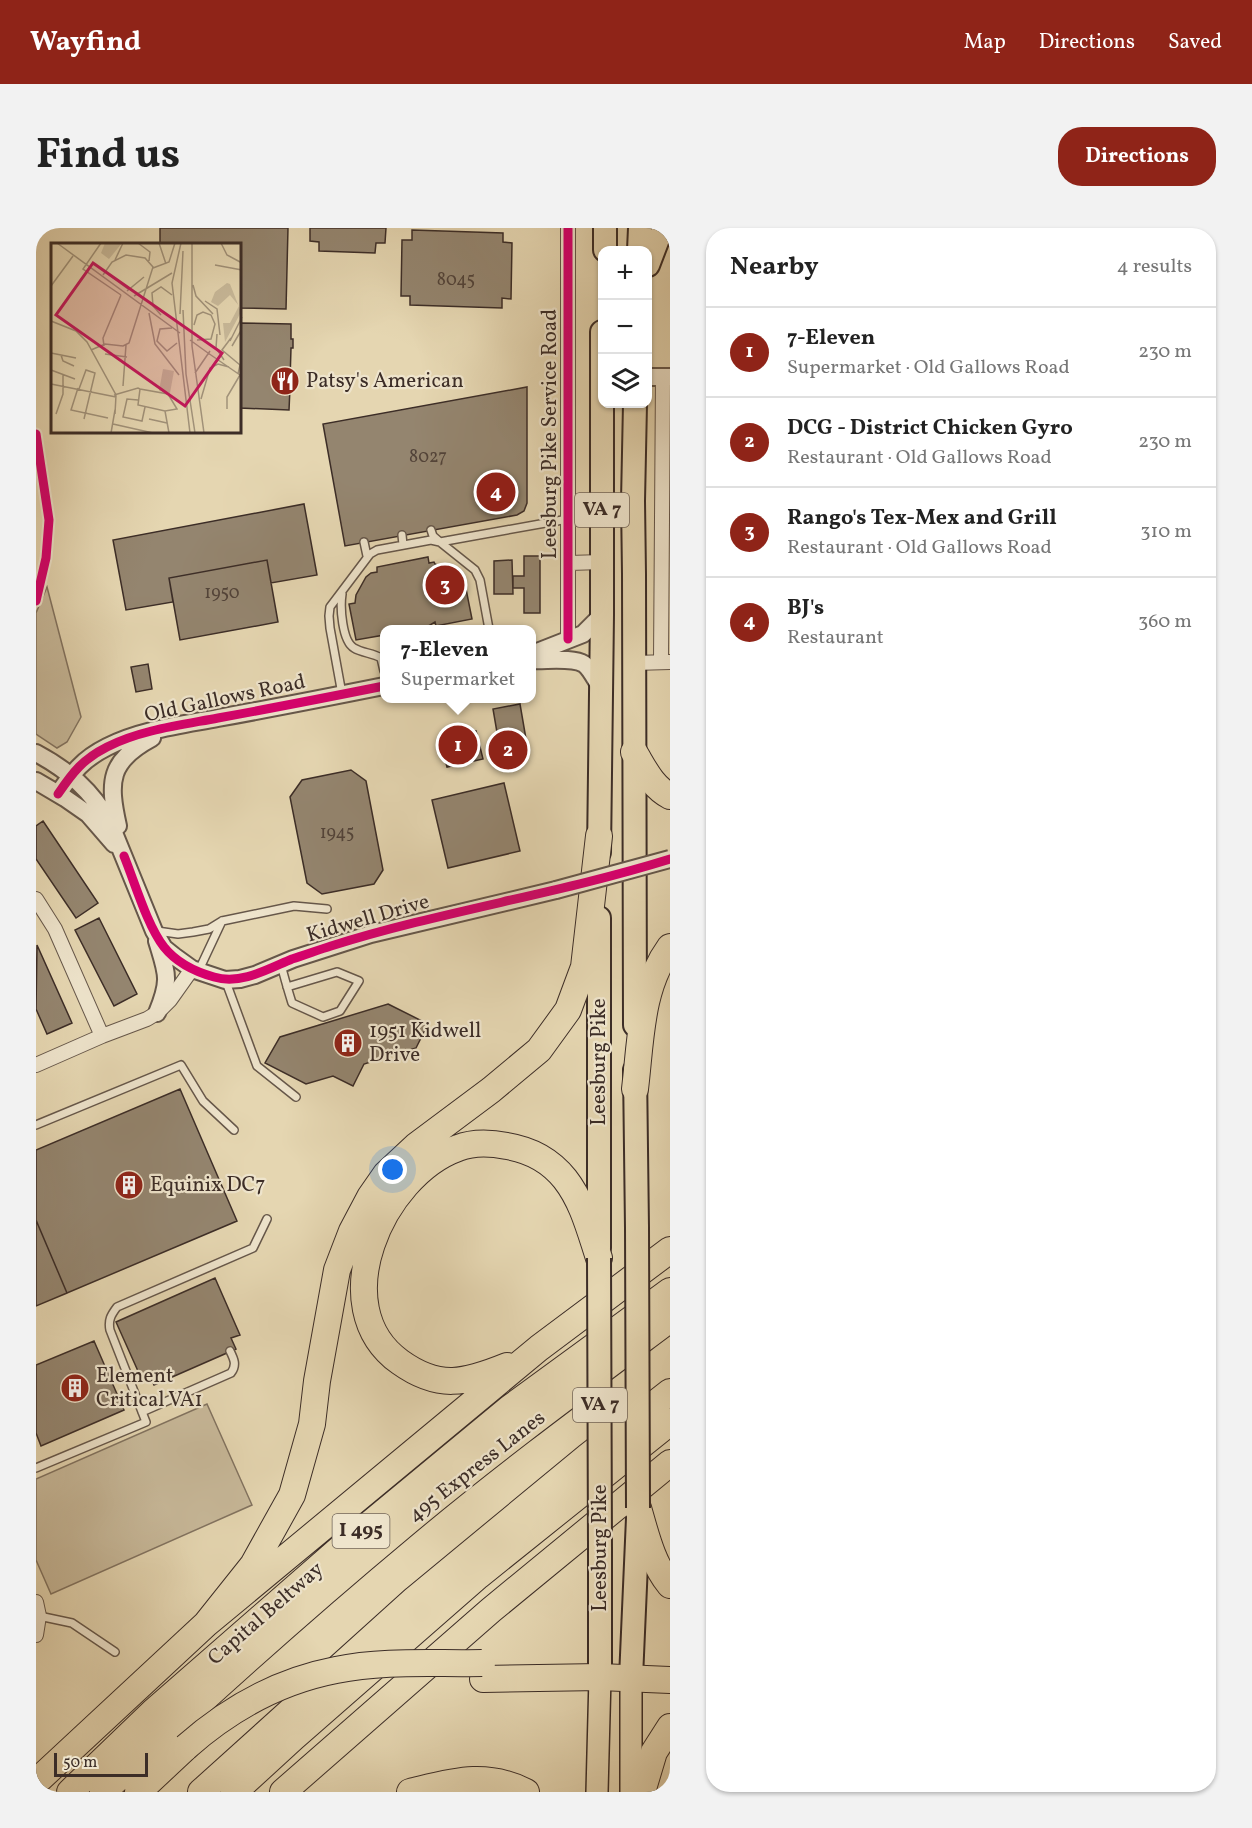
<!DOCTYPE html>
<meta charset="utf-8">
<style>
body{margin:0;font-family:Vollkorn,serif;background:#f2f2f2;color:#222}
.controls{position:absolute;right:18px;top:18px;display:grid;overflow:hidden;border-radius:12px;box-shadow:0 2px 4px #0004}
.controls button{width:54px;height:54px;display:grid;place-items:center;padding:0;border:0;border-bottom:2px solid #e0e0e0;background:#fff;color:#222;font:30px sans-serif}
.scale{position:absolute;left:18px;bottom:15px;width:94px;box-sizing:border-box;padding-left:6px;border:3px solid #3c2d27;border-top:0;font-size:16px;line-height:21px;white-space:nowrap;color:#3c2d27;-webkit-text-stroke:4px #eee4cc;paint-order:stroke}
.you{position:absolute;left:357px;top:942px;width:21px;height:21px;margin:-15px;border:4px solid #fff;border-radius:50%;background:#1a73e8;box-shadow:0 0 0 9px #1a73e833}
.badge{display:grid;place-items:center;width:39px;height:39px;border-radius:50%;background:#8f2418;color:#fff;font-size:20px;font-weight:700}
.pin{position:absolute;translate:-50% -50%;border:3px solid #fff;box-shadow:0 2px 6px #0006}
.popup{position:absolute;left:344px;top:397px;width:156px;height:78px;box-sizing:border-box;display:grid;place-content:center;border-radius:12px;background:#fff;filter:drop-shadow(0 2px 4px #0005);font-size:20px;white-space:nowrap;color:#767676}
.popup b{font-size:22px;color:#222}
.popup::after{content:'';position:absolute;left:50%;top:100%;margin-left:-12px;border:12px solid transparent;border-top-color:#fff}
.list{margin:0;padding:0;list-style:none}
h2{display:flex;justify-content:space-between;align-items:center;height:78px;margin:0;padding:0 24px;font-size:26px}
h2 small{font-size:20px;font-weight:400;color:#767676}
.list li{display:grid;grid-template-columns:39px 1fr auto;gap:18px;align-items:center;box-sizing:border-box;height:90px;padding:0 24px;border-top:2px solid #e0e0e0}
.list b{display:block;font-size:22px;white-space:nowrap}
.list p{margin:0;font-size:20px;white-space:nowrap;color:#767676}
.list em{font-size:20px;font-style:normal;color:#767676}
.icon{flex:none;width:33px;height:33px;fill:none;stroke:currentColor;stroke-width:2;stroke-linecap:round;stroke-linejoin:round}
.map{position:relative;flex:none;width:634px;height:1564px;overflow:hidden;border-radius:24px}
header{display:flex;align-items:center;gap:36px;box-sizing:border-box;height:84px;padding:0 30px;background:#8f2418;color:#fff}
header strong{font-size:28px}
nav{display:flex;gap:33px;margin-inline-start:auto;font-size:21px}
.intro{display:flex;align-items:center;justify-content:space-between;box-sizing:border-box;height:144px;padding:0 36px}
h1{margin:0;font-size:42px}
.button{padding:15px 27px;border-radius:24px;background:#8f2418;color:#fff;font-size:21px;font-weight:700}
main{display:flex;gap:36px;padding:0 36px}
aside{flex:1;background:#fff;border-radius:24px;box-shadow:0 2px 4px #0004}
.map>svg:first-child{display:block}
</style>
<header>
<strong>Wayfind</strong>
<nav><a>Map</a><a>Directions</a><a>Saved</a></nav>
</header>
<div class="intro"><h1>Find us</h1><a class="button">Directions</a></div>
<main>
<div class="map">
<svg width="634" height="1564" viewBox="0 0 634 1564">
<rect width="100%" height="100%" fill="#e5d6b1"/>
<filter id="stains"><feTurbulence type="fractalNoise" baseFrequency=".00333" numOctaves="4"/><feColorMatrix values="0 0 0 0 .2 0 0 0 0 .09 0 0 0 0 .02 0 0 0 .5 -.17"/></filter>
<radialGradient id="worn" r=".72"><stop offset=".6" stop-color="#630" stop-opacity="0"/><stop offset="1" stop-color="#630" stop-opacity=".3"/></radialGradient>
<path fill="#c8b99a" stroke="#827360" stroke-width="1.5" d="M 11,359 L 45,489 L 31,514 L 21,520 L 0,506 L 0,385 Z
M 171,1176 L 216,1277 L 15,1366 L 0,1332 L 0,1251 Z"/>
<path fill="#94856f" stroke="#3c2d27" stroke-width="1.5" d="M 124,0 L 252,0 L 250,81 L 204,80 L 204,16 L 124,16 Z
M 274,0 L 350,0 L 349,15 L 340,15 L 339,25 L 283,23 L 283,14 L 274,13 Z
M 376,2 L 467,5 L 467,14 L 476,15 L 475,71 L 466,70 L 466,80 L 374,77 L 374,68 L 365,68 L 366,12 L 376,12 Z
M 204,95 L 255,96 L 255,111 L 257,111 L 257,120 L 255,120 L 254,153 L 257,153 L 256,160 L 254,160 L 253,182 L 204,180 Z
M 491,159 L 491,275 L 488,283 L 481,287 L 309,318 L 287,196 Z
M 268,276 L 281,347 L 235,355 L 231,332 L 133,350 L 137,374 L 90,382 L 77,312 Z
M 488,328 L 504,328 L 504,385 L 488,385 L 488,360 L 477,360 L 477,348 L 488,348 Z
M 392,329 L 393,335 L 398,334 L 399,336 L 410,341 L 420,351 L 423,351 L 424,356 L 429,356 L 436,391 L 400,398 L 399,394 L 386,402 L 348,402 L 348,407 L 320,412 L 313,376 L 319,375 L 320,367 L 330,349 L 335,345 L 341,344 L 341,339 Z
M 231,332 L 242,394 L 144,412 L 133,350 Z
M 476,332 L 477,366 L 458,366 L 458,333 Z
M 112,436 L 116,461 L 100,464 L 95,439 Z
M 484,476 L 490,511 L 463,516 L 457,481 Z
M 440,503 L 447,531 L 411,539 L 404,511 Z
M 478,514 L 478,517 L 487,515 L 490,527 L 476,530 L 475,526 L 461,529 L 459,517 Z
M 315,542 L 330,553 L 347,642 L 338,656 L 286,666 L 271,655 L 254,569 L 266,552 Z
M 468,555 L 484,623 L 412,640 L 396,572 Z
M 7,593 L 62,675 L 40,690 L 0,631 L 0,598 Z
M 63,690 L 101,766 L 78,778 L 39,702 Z
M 1,717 L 36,795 L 11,806 L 0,781 Z
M 352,776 L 392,796 L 380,820 L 328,836 L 317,858 L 297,848 L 270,856 L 229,835 L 244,809 Z
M 144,861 L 201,993 L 31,1065 L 0,992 L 0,922 Z
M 0,992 L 31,1065 L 0,1078 Z
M 179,1050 L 204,1107 L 195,1110 L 200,1121 L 118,1157 L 114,1148 L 106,1152 L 80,1094 Z
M 58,1113 L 88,1182 L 5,1218 L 0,1205 L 0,1137 Z"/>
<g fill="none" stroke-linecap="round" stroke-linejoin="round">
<g stroke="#66574a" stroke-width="10">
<path id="service" d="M 395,302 L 397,308 L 404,314 L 532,291
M 366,307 L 367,317
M 328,314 L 331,328
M 306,366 C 304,379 306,413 318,420 C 326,425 337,425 345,430 L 348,443
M 306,466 L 294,400 L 293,388 L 294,379 L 334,326 L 341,322 L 395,312 L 404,314 L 439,342 L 444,352 L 453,401
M 121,703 L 142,706 L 157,704 L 173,701 L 186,693 L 258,678 L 291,681
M 245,736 C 248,749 252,762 256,775 L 287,789 L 304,783 L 323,753 L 301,744 L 251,759
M 163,742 L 186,693
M 190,754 L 221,838 L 260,869
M 0,897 L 145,837 L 167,873 L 198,902
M 106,1184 L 195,1145 C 201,1137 198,1131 194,1123
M 0,1240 L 110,1194 L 74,1102 C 72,1092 75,1087 81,1079 L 217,1020 L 231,991
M 3,1388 L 36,1395 L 79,1424"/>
</g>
<g stroke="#66574a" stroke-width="16">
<path id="minor" d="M 532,291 L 566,290
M 533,335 L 566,334
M 532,411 L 532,0
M 625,433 L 627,149
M 598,435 L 634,434
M 0,671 L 19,701 L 66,808
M 0,837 L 66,808 L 111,791 L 121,785 L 134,772 L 156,741
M 0,1374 L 3,1388 L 0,1407"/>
</g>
<g stroke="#66574a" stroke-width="20">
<path id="tertiary" d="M 612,149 L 634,149
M 496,426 L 547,406 L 566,387
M 496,432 C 509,433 537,429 548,436 C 555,441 560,453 565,460
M 0,525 C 32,542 56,563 74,595 L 118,703 L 128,720 L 138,728 L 156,741 L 189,752 L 204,751 L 219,747 L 257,731 L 335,706 L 520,662
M 0,553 L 29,570 L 52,586 L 78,616
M 22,566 C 37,544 47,531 71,519 C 104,502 145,497 182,490 C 237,480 293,469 348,458
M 82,598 C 72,553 73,533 116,510
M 121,713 C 131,746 135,751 121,785"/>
</g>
<g stroke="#3c2d27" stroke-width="24">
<path id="primary" d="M 561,1564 L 564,1449
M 595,1564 L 595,1450"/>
</g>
<g stroke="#3c2d27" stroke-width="26">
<path id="trunk" d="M 569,22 L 569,0
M 603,22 L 604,0
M 612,37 L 622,11 L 630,0
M 563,624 L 566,387 L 566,104
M 599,797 L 598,346 L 597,273 L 599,176
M 599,842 L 601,1000
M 563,1020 L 563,690
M 564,1449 L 564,1323
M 595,1450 L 602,1290"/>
</g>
<g stroke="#3c2d27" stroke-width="28">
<path id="motorway" d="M 598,524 C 608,540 616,559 634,568
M 599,861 C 605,812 604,760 634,719
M 471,1138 C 429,1155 403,1162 364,1134 C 287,1079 346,947 422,920 C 437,914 456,915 471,918 C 495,922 514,932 529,951 C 547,974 554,1003 563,1030
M 602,1280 C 610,1307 616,1335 634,1357
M 170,1396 L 217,1337 L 256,1267 L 276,1196 L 281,1153 L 301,1042 L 316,1003 L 334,969 L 350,946 L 380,918 L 455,862 L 503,822 L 532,782 L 548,739 L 563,608
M 447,1451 L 564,1449 L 634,1452
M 0,1554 L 170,1396 L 503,1120 L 634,1022
M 34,1564 L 117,1484 L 306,1319 L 474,1180 L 634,1063
M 67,1564 C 164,1473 263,1384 365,1299 C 452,1226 543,1159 634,1091
M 102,1564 L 150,1519
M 165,1564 L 379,1371 L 551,1229 L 634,1164
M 198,1564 L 257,1510 L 442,1348 L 634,1194
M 247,1564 L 455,1382 L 634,1235
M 374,1564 C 416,1554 449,1543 490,1564
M 606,1564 L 618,1524 L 634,1499"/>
</g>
<use href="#service" stroke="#eee4cc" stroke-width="7"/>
<use href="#minor" stroke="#eee4cc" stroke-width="14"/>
<use href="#tertiary" stroke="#eee4cc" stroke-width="16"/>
<use href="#primary" stroke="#e5d6b1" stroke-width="21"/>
<use href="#trunk" stroke="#e5d6b1" stroke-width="22"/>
<use href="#motorway" stroke="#e5d6b1" stroke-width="26"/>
<g stroke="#66574a" stroke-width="20" stroke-linecap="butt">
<path id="tertiary-bridge" d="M 520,662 L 634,631"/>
</g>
<g stroke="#3c2d27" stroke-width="26" stroke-linecap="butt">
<path id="trunk-bridge" d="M 601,1000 L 602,1280
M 563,1030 L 564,1323"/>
</g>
<g stroke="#3c2d27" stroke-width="28" stroke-linecap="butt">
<path id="motorway-bridge" d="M 150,1519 C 194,1480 243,1453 300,1442 C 347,1432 398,1436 446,1435"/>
</g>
<use href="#tertiary-bridge" stroke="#eee4cc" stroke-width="16"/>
<use href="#trunk-bridge" stroke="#e5d6b1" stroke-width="22"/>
<use href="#motorway-bridge" stroke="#e5d6b1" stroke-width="26"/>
<g stroke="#eee4cc" stroke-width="13">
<path id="cycleway" d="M 0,206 L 13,292 L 10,330 L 0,373
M 532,411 L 532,0
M 22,566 C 37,544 47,531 71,519 C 104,502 145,497 182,490 C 237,480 293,469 348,458
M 88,628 C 99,655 111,697 128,719 C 140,734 160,744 178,749 C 205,757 232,741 256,731 C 269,727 282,722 295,718 C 406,683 522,666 634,631"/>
</g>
<use href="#cycleway" stroke="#d6006c" stroke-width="9"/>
</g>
<defs>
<g id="restaurant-disc" transform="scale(1.5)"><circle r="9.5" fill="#8f2418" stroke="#eee4cc"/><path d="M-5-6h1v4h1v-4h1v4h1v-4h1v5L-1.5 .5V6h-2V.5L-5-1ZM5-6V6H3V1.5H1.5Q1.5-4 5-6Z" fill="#fff"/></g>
<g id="building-disc" transform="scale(1.5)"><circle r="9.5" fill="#8f2418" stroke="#eee4cc"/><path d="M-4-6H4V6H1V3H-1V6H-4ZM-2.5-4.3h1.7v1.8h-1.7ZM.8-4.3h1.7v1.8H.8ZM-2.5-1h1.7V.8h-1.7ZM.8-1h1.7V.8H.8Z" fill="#fff"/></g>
</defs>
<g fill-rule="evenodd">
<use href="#restaurant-disc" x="249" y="153"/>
<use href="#building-disc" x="312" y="815"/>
<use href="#building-disc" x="93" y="957"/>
<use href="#building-disc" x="39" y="1160"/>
</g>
<g text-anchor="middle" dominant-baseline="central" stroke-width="4.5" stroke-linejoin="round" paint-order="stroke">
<g font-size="18" fill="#524339">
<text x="420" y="52">8045</text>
<text x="392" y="229">8027</text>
<text x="186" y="365">1950</text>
<text x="301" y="605">1945</text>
</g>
<g fill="#eee4cc" stroke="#716458" stroke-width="1.5">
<rect x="539" y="265" width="54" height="34" rx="4.5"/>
<rect x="537" y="1160" width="54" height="34" rx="4.5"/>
<rect x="296.5" y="1286" width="57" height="34" rx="4.5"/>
</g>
<g font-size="20" font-weight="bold" fill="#3c2d27">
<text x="566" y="282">VA 7</text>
<text x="564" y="1177">VA 7</text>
<text x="325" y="1303">I 495</text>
</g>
<g font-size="21" fill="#3c2d27" stroke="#eee4cc" text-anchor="start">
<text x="270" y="153">Patsy's American</text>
<text x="333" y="803">1951 Kidwell<tspan x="333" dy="24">Drive</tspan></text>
<text x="114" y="957">Equinix DC7</text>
<text x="60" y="1148">Element<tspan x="60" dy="24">Critical VA1</tspan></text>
</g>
<g font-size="21" fill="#3c2d27" stroke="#eee4cc">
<text transform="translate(514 206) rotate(-90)">Leesburg Pike Service Road</text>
<text transform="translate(189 471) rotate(-12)">Old Gallows Road</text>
<text transform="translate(332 691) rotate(-16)">Kidwell Drive</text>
<text transform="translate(563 834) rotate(-90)">Leesburg Pike</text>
<text transform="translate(441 1239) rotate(-38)">495 Express Lanes</text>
<text transform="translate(564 1320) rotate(-90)">Leesburg Pike</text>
<text transform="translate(230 1386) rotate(-41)">Capital Beltway</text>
</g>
</g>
<g transform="translate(15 15)">
<rect width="190" height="190" fill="#e5d6b1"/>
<path d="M 54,0 L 71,0 L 58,16 L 50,10 ZM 176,40 L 179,41 L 190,69 L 174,99 L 172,80 L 179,80 L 188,63 L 179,52 L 167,63 L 160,59 L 164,49 ZM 112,126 L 123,128 L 119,150 L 108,148 Z" fill="#c8b99a"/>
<path fill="none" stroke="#a1927a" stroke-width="1.5" d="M 6,0 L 129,90M 50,0 L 32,26 L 70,52M 87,0 L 99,9 L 98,18M 108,0 L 115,21M 130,0 L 121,40 L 139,190M 141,0 L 141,103 L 153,190M 170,0 L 176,12 L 191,20M 64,17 L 72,0M 164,22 L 191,27M 102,25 L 118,19 L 124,0M 54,29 L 77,46M 142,42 L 145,53 L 162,71M 0,43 L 22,13M 76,48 L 93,34M 83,53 L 121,30M 154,58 L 166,66 L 169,92M 132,67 L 135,131 L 144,190M 98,70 L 104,101 L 128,132M 129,71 L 132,8M 110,72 L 102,63 L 101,50 L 110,44 L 121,52M 0,78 L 25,88 L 36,99 L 65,152 L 64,171M 143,82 L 146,72 L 152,69 L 160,72 L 164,81 L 160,96 L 146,97M 121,85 L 109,86 L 106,98 L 116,108 L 126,100M 166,91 L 165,105 L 173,117M 180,95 L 171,107 L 189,122 L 187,131M 139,97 L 157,110M 179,98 L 191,74M 53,103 L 52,95 L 70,52M 181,103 L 191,86M 40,107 L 54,101 L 72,103 L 78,100 L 102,24 L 94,15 L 75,12 L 61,19 L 52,32M 0,110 L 25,115M 157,110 L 189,132M 54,111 L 76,114M 10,112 L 12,118 L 23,123M 0,127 L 24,136M 144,130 L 159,108M 0,141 L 65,154M 72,143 L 75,102M 27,145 L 20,167 L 57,175M 28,146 L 35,127 L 44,130 L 33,176M 63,152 L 87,145 L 89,146 L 117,151 L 126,166 L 114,168 L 87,162 L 89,146M 150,156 L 159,125 L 167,121 L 178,124M 87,157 L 76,156 L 72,174 L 91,178 L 94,164M 176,166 L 176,154 L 189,132M 114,168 L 118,190M 5,171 L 12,151 L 12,132M 98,176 L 116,180M 62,181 L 102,190M 60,190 L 64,167"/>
<path fill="#c2185b" fill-opacity="0.15" stroke="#c2185b" stroke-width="3" d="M 42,20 L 171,110 L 134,163 L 5,72 Z"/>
<rect width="190" height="190" fill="none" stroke="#3c2d27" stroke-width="3"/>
</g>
<rect width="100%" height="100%" filter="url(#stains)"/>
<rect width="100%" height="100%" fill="url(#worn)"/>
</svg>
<div class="controls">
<button>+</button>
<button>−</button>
<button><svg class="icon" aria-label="layers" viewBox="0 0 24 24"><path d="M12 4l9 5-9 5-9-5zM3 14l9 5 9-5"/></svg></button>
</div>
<div class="scale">50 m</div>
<div class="you"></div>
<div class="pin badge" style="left:422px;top:517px">1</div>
<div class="popup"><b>7-Eleven</b>Supermarket</div>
<div class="pin badge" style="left:472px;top:522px">2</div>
<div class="pin badge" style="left:409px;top:357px">3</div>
<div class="pin badge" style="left:460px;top:264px">4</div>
</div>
<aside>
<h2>Nearby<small>4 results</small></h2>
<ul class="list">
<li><span class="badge">1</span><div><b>7-Eleven</b><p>Supermarket · Old Gallows Road</p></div><em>230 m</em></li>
<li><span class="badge">2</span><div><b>DCG - District Chicken Gyro</b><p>Restaurant · Old Gallows Road</p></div><em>230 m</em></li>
<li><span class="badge">3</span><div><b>Rango's Tex-Mex and Grill</b><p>Restaurant · Old Gallows Road</p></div><em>310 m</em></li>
<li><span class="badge">4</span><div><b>BJ's</b><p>Restaurant</p></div><em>360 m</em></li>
</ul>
</aside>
</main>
